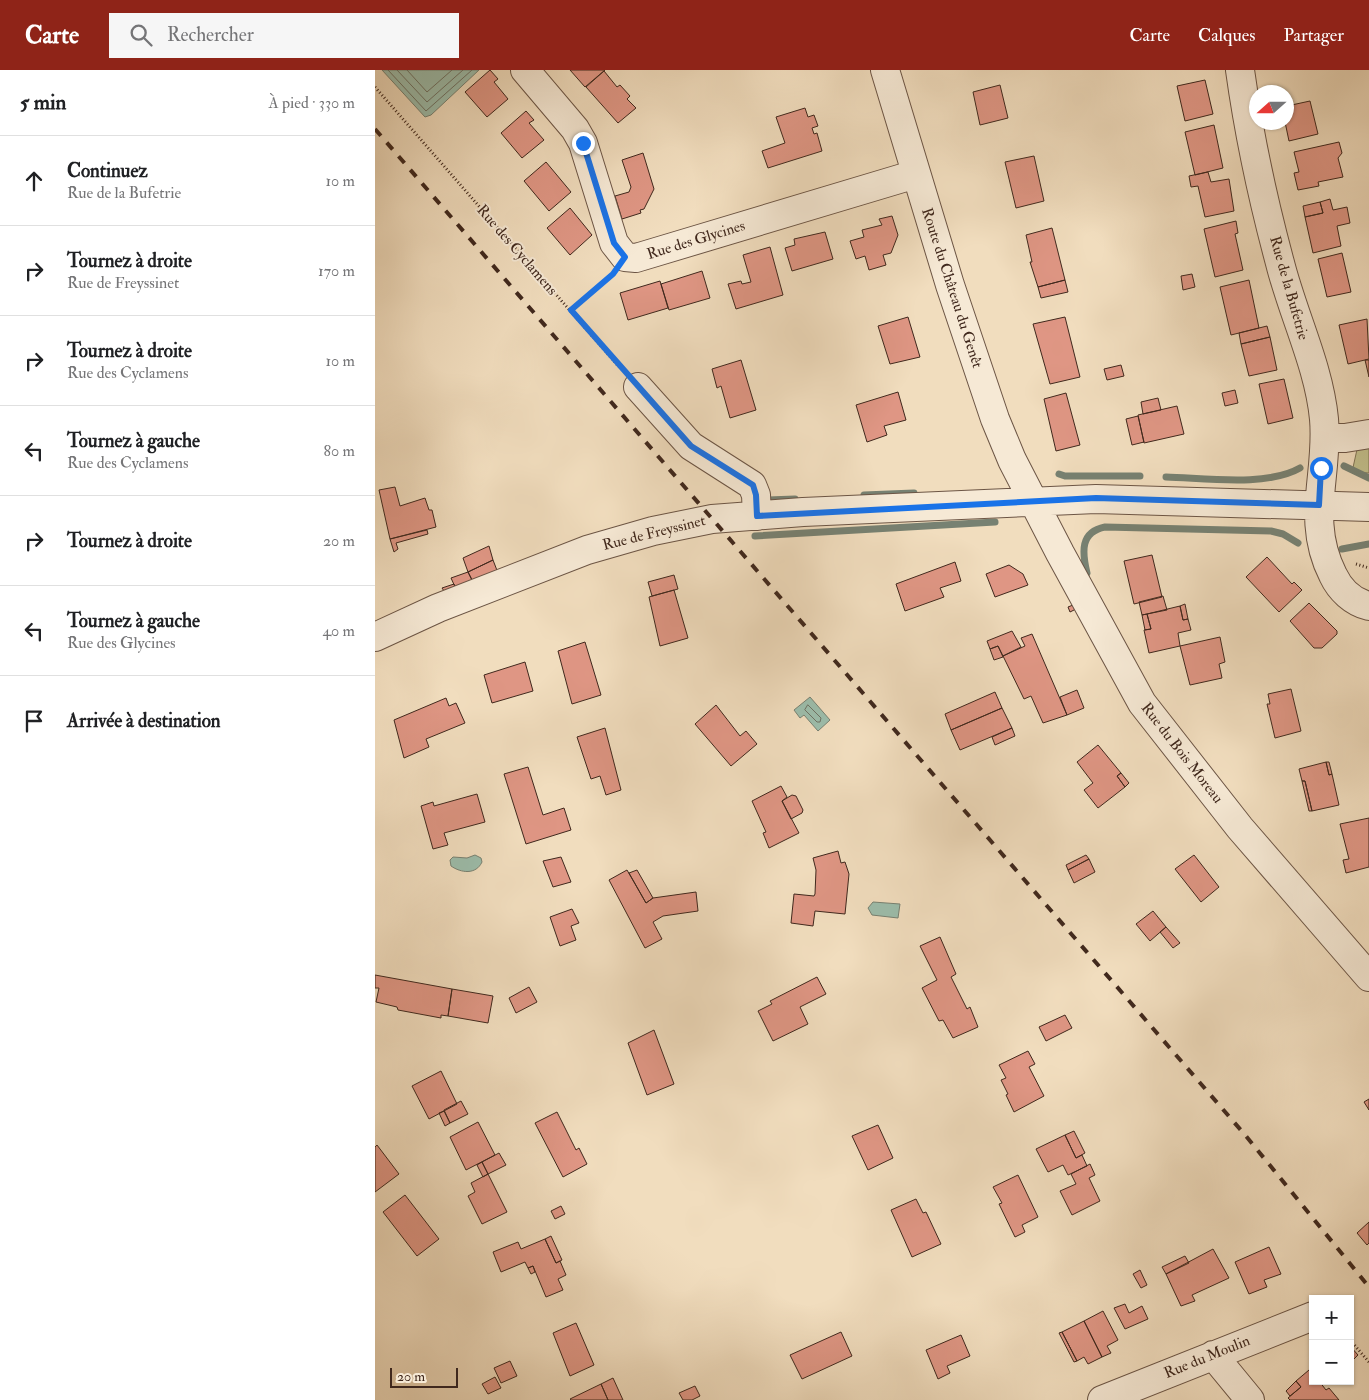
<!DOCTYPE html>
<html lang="fr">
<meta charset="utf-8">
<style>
body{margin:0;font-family:"IM FELL Double Pica",serif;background:#f6f6f6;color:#202124}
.controls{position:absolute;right:15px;bottom:15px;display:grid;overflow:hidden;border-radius:0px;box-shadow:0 1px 4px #0004}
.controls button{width:45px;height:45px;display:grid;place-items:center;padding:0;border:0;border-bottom:1px solid #e0e0e0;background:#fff;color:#202124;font:25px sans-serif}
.compass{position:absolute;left:874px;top:15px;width:45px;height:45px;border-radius:50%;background:#fff;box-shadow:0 1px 4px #0004;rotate:249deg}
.scale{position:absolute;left:15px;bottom:12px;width:68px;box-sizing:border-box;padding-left:5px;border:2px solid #40281d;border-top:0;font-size:14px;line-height:18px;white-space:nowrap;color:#40281d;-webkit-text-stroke:4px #f6e9d5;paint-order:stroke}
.stop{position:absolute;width:15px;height:15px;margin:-11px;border:4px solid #1a73e8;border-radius:50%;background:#fff}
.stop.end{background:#1a73e8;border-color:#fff;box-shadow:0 1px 5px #0008}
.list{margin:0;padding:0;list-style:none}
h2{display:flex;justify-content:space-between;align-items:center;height:65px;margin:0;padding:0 20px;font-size:21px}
h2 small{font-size:16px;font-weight:400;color:#757577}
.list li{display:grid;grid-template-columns:32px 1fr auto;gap:15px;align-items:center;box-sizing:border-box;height:90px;padding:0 20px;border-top:1px solid #e0e0e0}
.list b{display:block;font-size:19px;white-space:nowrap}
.list p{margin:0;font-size:16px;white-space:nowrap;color:#757577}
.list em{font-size:16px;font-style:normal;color:#757577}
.icon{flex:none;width:28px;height:28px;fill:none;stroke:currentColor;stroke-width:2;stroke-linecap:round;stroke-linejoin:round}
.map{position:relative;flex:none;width:994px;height:1330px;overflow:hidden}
header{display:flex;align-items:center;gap:30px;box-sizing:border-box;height:70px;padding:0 25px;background:#8f2418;color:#fff}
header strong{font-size:24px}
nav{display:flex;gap:28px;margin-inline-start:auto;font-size:18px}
.search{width:350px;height:45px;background:#f6f6f6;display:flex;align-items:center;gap:12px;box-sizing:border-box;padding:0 18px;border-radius:0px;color:#757577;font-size:19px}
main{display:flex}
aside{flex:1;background:#fff}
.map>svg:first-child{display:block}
</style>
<header>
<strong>Carte</strong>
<div class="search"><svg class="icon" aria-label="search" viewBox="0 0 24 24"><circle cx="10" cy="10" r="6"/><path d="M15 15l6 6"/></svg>Rechercher</div>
<nav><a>Carte</a><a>Calques</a><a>Partager</a></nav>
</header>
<main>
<aside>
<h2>5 min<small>À pied · 330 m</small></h2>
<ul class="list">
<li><svg class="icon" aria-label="ahead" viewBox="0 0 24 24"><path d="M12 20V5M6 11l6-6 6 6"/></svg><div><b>Continuez</b><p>Rue de la Bufetrie</p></div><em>10 m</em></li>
<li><svg class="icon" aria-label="right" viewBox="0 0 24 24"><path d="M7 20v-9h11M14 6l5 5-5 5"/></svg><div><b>Tournez à droite</b><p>Rue de Freyssinet</p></div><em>170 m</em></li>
<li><svg class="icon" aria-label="right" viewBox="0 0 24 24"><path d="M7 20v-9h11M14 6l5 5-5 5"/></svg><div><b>Tournez à droite</b><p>Rue des Cyclamens</p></div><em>10 m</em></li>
<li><svg class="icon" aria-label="left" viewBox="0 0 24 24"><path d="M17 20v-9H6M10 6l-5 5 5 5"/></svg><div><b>Tournez à gauche</b><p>Rue des Cyclamens</p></div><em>80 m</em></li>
<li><svg class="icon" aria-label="right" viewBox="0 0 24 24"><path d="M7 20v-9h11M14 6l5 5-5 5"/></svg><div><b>Tournez à droite</b></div><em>20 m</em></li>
<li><svg class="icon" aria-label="left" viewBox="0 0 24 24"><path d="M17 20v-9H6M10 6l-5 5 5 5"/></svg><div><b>Tournez à gauche</b><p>Rue des Glycines</p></div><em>40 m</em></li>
<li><svg class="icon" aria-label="arrive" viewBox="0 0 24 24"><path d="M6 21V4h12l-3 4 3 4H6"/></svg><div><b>Arrivée à destination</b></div></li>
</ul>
</aside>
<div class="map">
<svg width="994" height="1330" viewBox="0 0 994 1330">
<rect width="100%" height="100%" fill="#f1ddbe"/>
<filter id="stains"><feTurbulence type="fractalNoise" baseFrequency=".004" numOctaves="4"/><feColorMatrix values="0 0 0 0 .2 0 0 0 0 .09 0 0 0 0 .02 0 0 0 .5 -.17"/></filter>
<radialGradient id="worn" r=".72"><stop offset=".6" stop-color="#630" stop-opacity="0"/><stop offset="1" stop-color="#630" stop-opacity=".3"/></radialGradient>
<path fill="#c2bf8c" stroke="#817454" d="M 994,364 L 994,403 L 977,402 L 985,366 Z"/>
<path fill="#9cbdab" stroke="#778172" d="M 7,0 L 104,0 L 56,45 L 50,47 Z
M 435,627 L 455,650 L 443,661 L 429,645 L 425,648 L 419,640 Z
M 100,785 L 106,788 L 107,792 C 101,805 86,803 76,796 L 75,790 L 78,787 L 92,788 Z
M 498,832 L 525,834 L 523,848 L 497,845 L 493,838 Z"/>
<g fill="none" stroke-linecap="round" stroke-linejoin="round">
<path stroke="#6e7264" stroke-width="1" d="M 13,0 L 51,41 L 97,0
M 22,0 L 52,32 L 88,0
M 32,0 L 52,22 L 77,0
M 433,635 L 446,648 L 445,652 L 442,652 L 430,640 Z"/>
<path stroke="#778172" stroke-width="7" d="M 969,396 L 994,408
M 684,404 L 690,406 L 765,406
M 791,407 C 830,408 892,417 925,398
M 489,425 L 539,423
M 393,430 L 420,429
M 380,466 L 620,452
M 967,479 L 994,474
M 712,503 C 707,482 705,462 730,457 L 896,461 L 908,464 L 923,473"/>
</g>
<path fill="#df9684" stroke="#40281d" d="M 115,0 L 123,9 L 119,12 L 133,29 L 112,47 L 90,22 Z
M 195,0 L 230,0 L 210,17 Z
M 229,1 L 242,17 L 245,15 L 255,26 L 252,29 L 261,38 L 243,53 L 211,17 Z
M 830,10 L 838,44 L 810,51 L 802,16 Z
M 625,15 L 633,48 L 605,55 L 598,22 Z
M 935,31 L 943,64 L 914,71 L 910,52 L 912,52 L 912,36 Z
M 430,38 L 433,47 L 439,45 L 443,56 L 437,58 L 439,64 L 442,63 L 447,81 L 393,98 L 387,81 L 410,73 L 401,47 Z
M 151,41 L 159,50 L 154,53 L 169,70 L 147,88 L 126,63 Z
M 839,55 L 848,98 L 820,105 L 810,62 Z
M 964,72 L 967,83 L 963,88 L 968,107 L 943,112 L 944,116 L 923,120 L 919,103 L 924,102 L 919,82 Z
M 268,83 L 279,119 L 269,139 L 265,140 L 266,143 L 247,149 L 240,126 L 254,122 L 256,117 L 247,90 Z
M 659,86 L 669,131 L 641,138 L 630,92 Z
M 171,92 L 196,122 L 174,141 L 149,111 Z
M 833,102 L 836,112 L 854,109 L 859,141 L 830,147 L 823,116 L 816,117 L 814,106 Z
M 955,129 L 958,140 L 972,137 L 975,153 L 962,156 L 966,176 L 938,183 L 930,147 L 948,143 L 945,132 Z
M 945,132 L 948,143 L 930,147 L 928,136 Z
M 195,138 L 217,165 L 195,185 L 172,158 Z
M 517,146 L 523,165 L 516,183 L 508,185 L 511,195 L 494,200 L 490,186 L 481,189 L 475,171 L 489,167 L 487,160 L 507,155 L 504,149 Z
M 861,151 L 863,163 L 860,164 L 868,200 L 840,207 L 829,159 Z
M 677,158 L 690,210 L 663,217 L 655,192 L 657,192 L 651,165 Z
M 450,162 L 458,189 L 417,201 L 410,178 L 420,175 L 419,169 Z
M 395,177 L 408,225 L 361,239 L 353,214 L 366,211 L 367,214 L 376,212 L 368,185 Z
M 967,183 L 976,222 L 952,227 L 943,189 Z
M 327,201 L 335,228 L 294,240 L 286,214 Z
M 817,204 L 820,217 L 808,220 L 806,206 Z
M 690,210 L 693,222 L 666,228 L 663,217 Z
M 874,210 L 884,258 L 856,265 L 845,217 Z
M 285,211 L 293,238 L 253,250 L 245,223 Z
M 533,247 L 545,287 L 515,294 L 503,256 Z
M 690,247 L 705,307 L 675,314 L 658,254 Z
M 992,249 L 994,289 L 973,294 L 964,255 Z
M 892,256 L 895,267 L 866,274 L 864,263 Z
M 895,267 L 902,300 L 874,306 L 866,274 Z
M 366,290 L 381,340 L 355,348 L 346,316 L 342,318 L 337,299 Z
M 990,290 L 994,290 L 994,307 Z
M 746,295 L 749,306 L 732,310 L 729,299 Z
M 909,309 L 918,348 L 893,354 L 884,314 Z
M 860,320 L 863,333 L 850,336 L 847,323 Z
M 523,322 L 531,350 L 509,356 L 512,365 L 492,372 L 481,335 Z
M 691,323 L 705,375 L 681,381 L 669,329 Z
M 783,328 L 786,340 L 768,344 L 766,332 Z
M 802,336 L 809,364 L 769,373 L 763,345 Z
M 763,346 L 769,372 L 757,375 L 751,349 Z
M 20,417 L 25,436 L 50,428 L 54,440 L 57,440 L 61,457 L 15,469 L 4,420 Z
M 52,460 L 53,464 L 21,473 L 23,479 L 19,482 L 15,469 Z
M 114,476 L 118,490 L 93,502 L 88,488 Z
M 777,485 L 787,527 L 759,534 L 749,491 Z
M 892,487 L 917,514 L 919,512 L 927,520 L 904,542 L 871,507 Z
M 118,490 L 123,503 L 98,512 L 93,502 Z
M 580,492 L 586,511 L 565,518 L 569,527 L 530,541 L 521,514 Z
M 634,495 L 648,504 L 653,515 L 620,527 L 611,504 Z
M 93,502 L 98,512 L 81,519 L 76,508 Z
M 299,505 L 303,519 L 277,526 L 273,512 Z
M 79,514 L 81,519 L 71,524 L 67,518 Z
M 299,520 L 313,568 L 285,576 L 274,527 Z
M 788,526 L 792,540 L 767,545 L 764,532 Z
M 934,533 L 962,561 L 962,564 L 947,578 L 939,578 L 915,551 Z
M 810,534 L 813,549 L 808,550 L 805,536 Z
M 698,535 L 701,539 L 695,542 L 693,537 Z
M 805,536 L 808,550 L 813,549 L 816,560 L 803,563 L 805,576 L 774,583 L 769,560 L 776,559 L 772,544 Z
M 772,544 L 776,559 L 770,560 L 767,545 Z
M 637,561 L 646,577 L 628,586 L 623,576 L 615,579 L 612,571 Z
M 657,564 L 692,645 L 668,653 L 656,626 L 649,629 L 628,586 L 650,576 L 646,568 Z
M 845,567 L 850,592 L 844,594 L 847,608 L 815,615 L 805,576 Z
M 210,572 L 226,625 L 197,634 L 183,581 Z
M 623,576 L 628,587 L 619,590 L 615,579 Z
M 150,592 L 158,621 L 117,633 L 109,605 Z
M 916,619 L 926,661 L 900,668 L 892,634 L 895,634 L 893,624 Z
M 702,620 L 709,638 L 692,645 L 685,627 Z
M 620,622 L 627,638 L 576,660 L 570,644 Z
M 71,628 L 74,636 L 81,633 L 90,653 L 51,669 L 54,677 L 29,688 L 19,650 Z
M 341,635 L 365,666 L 371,661 L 382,674 L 356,696 L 320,654 Z
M 627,638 L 637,658 L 585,680 L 576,660 Z
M 230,658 L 246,720 L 231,725 L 225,706 L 216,709 L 202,667 Z
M 637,658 L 640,666 L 620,675 L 617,667 Z
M 723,675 L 746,703 L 742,706 L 750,717 L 723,738 L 709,720 L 718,713 L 702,692 Z
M 951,692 L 954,705 L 957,704 L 964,735 L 937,741 L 930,711 L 927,711 L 924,699 Z
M 951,692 L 954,692 L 957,704 L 954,705 Z
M 153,697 L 168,745 L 189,738 L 196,760 L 151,774 L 129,704 Z
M 746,703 L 754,713 L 750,717 L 742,706 Z
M 927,711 L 930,711 L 937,741 L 934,741 Z
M 406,716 L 412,727 L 407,731 L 424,763 L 394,778 L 388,763 L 391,762 L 377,731 Z
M 102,724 L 110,752 L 69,763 L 73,775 L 58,779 L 46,736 L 58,732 L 59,736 Z
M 417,725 L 421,726 L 428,740 L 427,743 L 416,749 L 407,731 Z
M 994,748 L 994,797 L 971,803 L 968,790 L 974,789 L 965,754 Z
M 463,781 L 466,793 L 470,792 L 474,804 L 470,844 L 440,841 L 438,856 L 416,853 L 419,824 L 439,826 L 440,824 L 441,800 L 438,788 Z
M 711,785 L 714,789 L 693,800 L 691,795 Z
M 819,785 L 844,817 L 826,832 L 800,799 Z
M 186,787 L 196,812 L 178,817 L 168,791 Z
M 714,789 L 720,802 L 699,813 L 693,800 Z
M 252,800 L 271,833 L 278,828 L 321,822 L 323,841 L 288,846 L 278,852 L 287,869 L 270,878 L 234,810 Z
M 262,800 L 278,828 L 271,833 L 254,803 Z
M 197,839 L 204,853 L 196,856 L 201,870 L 185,876 L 175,847 Z
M 778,841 L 791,857 L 775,871 L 761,854 Z
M 791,857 L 805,873 L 798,878 L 785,862 Z
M 565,867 L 581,904 L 576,907 L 592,939 L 595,937 L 603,957 L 578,968 L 568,950 L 564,951 L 547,918 L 562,910 L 545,876 Z
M 0,905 L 77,919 L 73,946 L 66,945 L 66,948 L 23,940 L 22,937 L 1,932 L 4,918 L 0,918 Z
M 442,907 L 451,924 L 425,937 L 433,954 L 398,971 L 383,941 L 397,934 L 395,931 Z
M 154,917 L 162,932 L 141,943 L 134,928 Z
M 77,919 L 118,926 L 113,953 L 73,946 Z
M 690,945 L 697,958 L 671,971 L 664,957 Z
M 279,960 L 299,1014 L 272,1025 L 253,973 Z
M 653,981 L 660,994 L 654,997 L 669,1026 L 639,1042 L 631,1025 L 633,1024 L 626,1010 L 631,1008 L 624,995 Z
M 66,1001 L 82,1034 L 54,1049 L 37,1016 Z
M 994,1029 L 994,1040 L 989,1032 Z
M 86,1031 L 93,1044 L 75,1053 L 69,1040 Z
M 69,1041 L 75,1053 L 70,1056 L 64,1043 Z
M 182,1042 L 201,1080 L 204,1078 L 212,1094 L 188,1107 L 160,1053 Z
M 103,1052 L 120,1085 L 91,1100 L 75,1067 Z
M 503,1055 L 518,1088 L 493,1100 L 477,1066 Z
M 699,1061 L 710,1083 L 701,1088 L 690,1065 Z
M 690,1065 L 701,1088 L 707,1085 L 712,1096 L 693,1105 L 688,1095 L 673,1102 L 661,1079 Z
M 2,1075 L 24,1104 L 0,1122 L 0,1077 Z
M 124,1083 L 131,1095 L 113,1104 L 107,1092 Z
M 107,1092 L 113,1104 L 108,1107 L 102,1095 Z
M 715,1094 L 720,1105 L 714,1108 L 725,1131 L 697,1145 L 685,1121 L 701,1114 L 696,1104 Z
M 113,1104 L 132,1142 L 107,1154 L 93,1126 L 100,1122 L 96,1113 Z
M 643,1105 L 663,1147 L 647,1155 L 650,1162 L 640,1167 L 624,1134 L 627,1133 L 618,1117 Z
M 30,1125 L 64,1169 L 42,1186 L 8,1142 Z
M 541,1129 L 548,1143 L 551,1142 L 566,1174 L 537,1187 L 516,1140 Z
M 186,1136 L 190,1144 L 180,1149 L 176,1141 Z
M 994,1152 L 994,1173 L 992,1175 L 982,1163 Z
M 176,1166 L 187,1190 L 181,1193 L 170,1169 Z
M 170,1169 L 181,1193 L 185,1191 L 191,1205 L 183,1209 L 188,1220 L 171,1227 L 158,1196 L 153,1198 L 150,1192 L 126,1202 L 118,1182 L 143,1172 L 146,1179 Z
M 894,1177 L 906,1204 L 889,1210 L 892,1217 L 874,1224 L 860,1192 Z
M 838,1179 L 854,1208 L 817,1225 L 820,1231 L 806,1236 L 791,1204 Z
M 810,1186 L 814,1193 L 791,1204 L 787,1197 Z
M 158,1196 L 160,1202 L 156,1204 L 153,1198 Z
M 765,1200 L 772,1215 L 766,1218 L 758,1204 Z
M 750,1234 L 754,1243 L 767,1236 L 773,1249 L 750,1259 L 739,1238 Z
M 728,1241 L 743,1270 L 732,1276 L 736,1283 L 727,1287 L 709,1251 Z
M 709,1251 L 727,1287 L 713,1294 L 709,1287 L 702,1291 L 687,1262 Z
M 201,1253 L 219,1295 L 195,1306 L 178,1263 Z
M 466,1262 L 477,1286 L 427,1309 L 415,1285 Z
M 687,1262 L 702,1291 L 699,1292 L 684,1263 Z
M 586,1265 L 595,1286 L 572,1296 L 575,1303 L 563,1309 L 551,1280 Z
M 975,1276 L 983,1285 L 977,1291 L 975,1289 Z
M 135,1291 L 142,1306 L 126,1313 L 119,1298 Z
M 934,1300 L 938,1304 L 938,1311 L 944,1311 L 951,1320 L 954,1318 L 964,1330 L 915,1330 L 913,1328 L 926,1317 L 921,1311 Z
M 120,1307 L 126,1318 L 113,1324 L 107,1314 Z
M 238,1308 L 248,1330 L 233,1330 L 226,1314 Z
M 921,1311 L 926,1317 L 915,1326 L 911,1321 Z
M 226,1314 L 233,1330 L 196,1330 L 195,1329 Z
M 320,1316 L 325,1326 L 317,1330 L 308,1330 L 304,1323 Z"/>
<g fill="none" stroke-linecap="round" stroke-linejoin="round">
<g stroke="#6c5545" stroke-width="30">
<path id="minor" d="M 150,0 L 200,59 L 208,73 L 239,173 L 250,187 L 261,188 L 541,104
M 510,0 L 575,215 L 620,349 L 637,390 L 685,483 L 767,633 L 865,758 L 994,907
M 865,0 C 874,65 888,130 905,193 C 918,245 944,296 949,349 C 954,405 930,450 958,505 C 965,520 978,532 994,536
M 263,317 L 316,376 L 377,415 L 381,425 L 382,446
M 950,368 L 970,368 L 994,364
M 0,567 L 63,538 L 212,480 L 278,461 L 337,449 L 428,442 L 721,429 L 994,437
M 838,1285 L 875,1330
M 727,1330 L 938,1246"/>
</g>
<path stroke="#40281d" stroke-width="3" stroke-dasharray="1 2.5" stroke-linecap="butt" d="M 0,17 L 246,299
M 196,241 L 235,206
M 981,494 L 994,498
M 975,1270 L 994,1292"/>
<use href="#minor" stroke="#f6e9d5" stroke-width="28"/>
<path stroke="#40281d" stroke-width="4" stroke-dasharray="9 9" stroke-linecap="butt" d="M 0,59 L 871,1066 L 994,1217"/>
</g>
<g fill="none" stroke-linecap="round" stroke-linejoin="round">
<path stroke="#1a73e8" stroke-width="6" d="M 208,73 L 239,173 L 250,187 L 238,204 L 196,240 L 316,376 L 378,415 L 381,425 L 382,446 L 721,428 L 944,435 L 946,398"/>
</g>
<g text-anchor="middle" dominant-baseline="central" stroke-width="4" stroke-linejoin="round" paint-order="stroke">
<g font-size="15" fill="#40281d" stroke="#f6e9d5">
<text transform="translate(321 170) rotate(-17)">Rue des Glycines</text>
<text transform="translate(142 180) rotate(49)">Rue des Cyclamens</text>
<text transform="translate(577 218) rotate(72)">Route du Château du Genêt</text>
<text transform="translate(914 218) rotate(74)">Rue de la Bufetrie</text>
<text transform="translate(279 463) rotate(-14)">Rue de Freyssinet</text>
<text transform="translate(807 683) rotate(52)">Rue du Bois Moreau</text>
<text transform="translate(832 1287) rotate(-22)">Rue du Moulin</text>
</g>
</g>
<rect width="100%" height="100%" filter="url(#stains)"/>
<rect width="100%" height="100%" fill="url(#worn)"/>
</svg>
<div class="controls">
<button>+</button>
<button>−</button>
</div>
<svg class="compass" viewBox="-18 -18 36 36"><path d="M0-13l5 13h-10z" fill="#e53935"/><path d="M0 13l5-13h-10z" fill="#757577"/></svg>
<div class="scale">20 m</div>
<div class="stop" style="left:946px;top:398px"></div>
<div class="stop end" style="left:208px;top:73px"></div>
</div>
</main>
